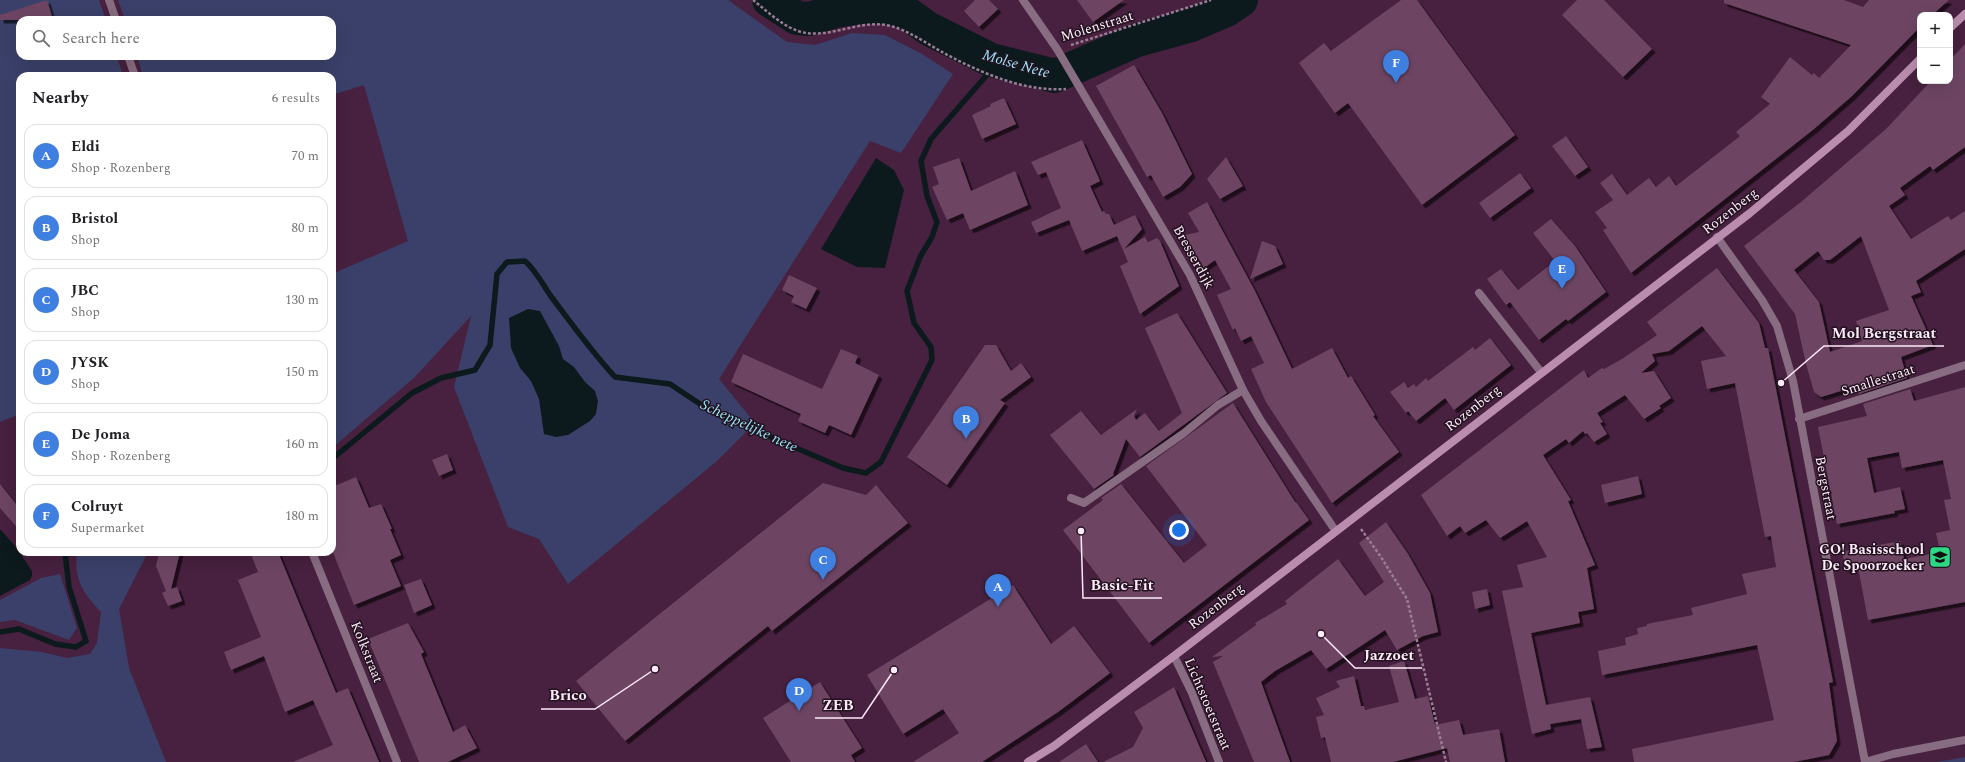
<!DOCTYPE html>
<meta charset="utf-8">
<style>
body{margin:0;font-family:Spectral,serif;background:#f2f2f2;color:#202124}
.controls{position:absolute;right:12px;top:12px;display:grid;overflow:hidden;border-radius:8px;box-shadow:0 4px 16px #0002}
.controls button{width:36px;height:36px;display:grid;place-items:center;padding:0;border:0;border-bottom:1px solid #e0e0e0;background:#fff;color:#202124;font:20px sans-serif}
.you{position:absolute;left:1179px;top:530px;width:14px;height:14px;margin:-10px;border:3px solid #fff;border-radius:50%;background:#1a73e8;box-shadow:0 0 0 6px #1a73e833}
.badge{display:grid;place-items:center;width:26px;height:26px;border-radius:50%;background:#25734f;color:#fff;font-size:13px;font-weight:700}
.pin{position:absolute;translate:-50% -33px;filter:drop-shadow(0 1px 2px #0008)}
.pin::after{content:'';position:absolute;top:21px;width:14px;height:12px;background:inherit;clip-path:polygon(0 0,100% 0,50% 100%)}
.list{margin:0;padding:0;list-style:none}
h2{display:flex;justify-content:space-between;align-items:center;height:52px;margin:0;padding:0 16px;font-size:17px}
h2 small{font-size:13px;font-weight:400;color:#757577}
.list li{display:grid;grid-template-columns:26px 1fr auto;gap:12px;align-items:center;box-sizing:border-box;height:64px;margin:0 8px 8px;padding:0 8px;border:1px solid #e0e0e0;border-radius:12px}
.list b{display:block;font-size:15px;white-space:nowrap}
.list p{margin:0;font-size:13px;white-space:nowrap;color:#757577}
.list em{font-size:13px;font-style:normal;color:#757577}
.icon{flex:none;width:22px;height:22px;fill:none;stroke:currentColor;stroke-width:2;stroke-linecap:round;stroke-linejoin:round}
.map{position:relative;flex:none;width:1965px;height:762px;overflow:hidden}
.search{position:absolute;background:#fff;box-shadow:0 4px 16px #0002;left:16px;top:16px;width:320px;height:44px;display:flex;align-items:center;gap:10px;box-sizing:border-box;padding:0 14px;border-radius:12px;color:#757577;font-size:15px}
.panel{position:absolute;background:#fff;box-shadow:0 4px 16px #0002;left:16px;top:72px;width:320px;height:484px;border-radius:12px}
.map>svg:first-child{display:block}
</style>
<div class="map">
<svg width="1965" height="762" viewBox="0 0 1965 762">
<defs>
<filter id="shadow"><feDropShadow dx="3.5" dy="3.5" stdDeviation="0" flood-color="#0009"/></filter>
</defs>
<rect width="100%" height="100%" fill="#47213f"/>
<path fill="#3a4069" d="M 0,0 L 99,0 L 106,20 L 20,20 L 20,56 L 117,56 L 123,76 L 20,76 L 20,414 L 0,422 Z
M 118,0 L 728,0 L 787,42 L 815,45 L 852,33 L 885,35 L 922,54 L 953,74 L 901,153 L 870,141 L 719,379 L 755,423 L 717,461 L 568,584 L 539,539 L 508,527 L 454,387 L 471,316 L 415,377 L 332,448 L 332,274 L 408,241 L 364,85 L 332,95 L 332,76 L 143,76 L 137,56 L 332,56 L 332,20 L 125,20 Z
M 77,552 L 148,552 L 119,609 L 129,668 L 166,762 L 0,762 L 0,648 L 42,652 L 67,658 L 90,654 L 97,643 L 101,612 C 82,592 74,580 77,552 Z
M 60,574 L 77,628 L 69,640 L 15,620 L 0,622 L 0,600 L 41,578 Z
M 1965,757 L 1965,762 L 1937,762 Z"/>
<path fill="#0c1a1e" d="M 876,158 L 894,170 L 904,190 L 885,268 L 857,267 L 821,249 Z
M 528,309 L 540,311 L 559,346 L 563,359 L 574,367 L 585,382 L 595,391 L 598,401 L 596,414 L 590,421 L 568,435 L 556,437 L 544,434 L 539,399 L 531,381 L 520,368 L 511,348 L 509,318 Z
M 0,529 L 16,547 L 32,571 L 32,576 L 30,580 L 0,596 Z"/>
<g fill="none" stroke-linecap="round" stroke-linejoin="round">
<path stroke="#0c1a1e" stroke-width="5.5" d="M 332,459 L 412,393 L 441,378 L 475,370 L 490,345 L 497,274 L 507,262 L 525,261 C 536,271 542,283 550,295 C 571,323 591,351 615,377 L 670,384 L 712,412 L 843,468 L 866,473 L 881,462 L 932,360 L 931,347 L 914,323 L 907,291 L 920,257 L 932,237 L 937,222 L 927,196 L 921,161 L 931,139 L 993,68 L 996,61
M 0,632 L 19,629 L 55,644 L 76,647 L 86,641 L 69,587 L 65,552"/>
<path stroke="#0c1a1e" stroke-width="34" d="M 769,0 L 797,18 L 809,19 L 836,11 L 861,7 L 885,7 L 905,12 L 929,29 L 991,60 L 1055,76 L 1137,40 L 1191,25 L 1226,10 L 1241,0"/>
</g>
<path fill="#6d4463" fill-rule="evenodd" filter="url(#shadow)" d="M 47,0 L 53,20 L 0,20 L 0,15 Z
M 975,0 L 989,0 L 998,9 L 979,27 L 964,11 Z
M 1077,0 L 1124,0 L 1093,22 Z
M 1401,0 L 1417,0 L 1515,135 L 1422,205 L 1348,103 L 1335,113 L 1299,63 L 1324,43 L 1331,51 Z
M 1577,0 L 1604,0 L 1652,49 L 1623,77 L 1562,15 Z
M 1724,0 L 1844,0 L 1863,7 L 1869,0 L 1949,0 L 1932,15 L 1920,15 L 1920,27 L 1852,96 L 1814,129 L 1631,273 L 1603,230 L 1607,228 L 1595,212 L 1613,200 L 1600,183 L 1612,174 L 1627,195 L 1649,178 L 1656,187 L 1669,176 L 1676,186 L 1735,140 L 1740,136 L 1736,132 L 1770,104 L 1761,97 L 1790,57 L 1812,75 L 1814,73 L 1819,78 L 1851,45 L 1724,3 Z
M 1965,44 L 1965,147 L 1933,170 L 1930,166 L 1900,188 L 1905,195 L 1889,206 L 1911,239 L 1948,216 L 1951,220 L 1965,211 L 1965,249 L 1916,281 L 1921,292 L 1911,296 L 1933,345 L 1901,357 L 1907,378 L 1859,394 L 1857,386 L 1821,397 L 1814,392 L 1806,364 L 1795,314 L 1744,246 L 1801,202 L 1886,129 L 1931,81 L 1950,81 L 1950,60 ZM 1861,236 L 1889,310 L 1856,321 L 1862,341 L 1830,352 L 1819,302 L 1794,270 L 1818,251 L 1824,260 L 1830,260 Z
M 1134,65 L 1162,113 L 1192,174 L 1180,187 L 1163,197 L 1151,175 L 1147,177 L 1096,86 Z
M 1004,98 L 1016,124 L 982,139 L 972,115 L 991,106 L 990,104 Z
M 1566,136 L 1588,167 L 1575,176 L 1552,146 Z
M 1082,140 L 1100,181 L 1090,186 L 1102,212 L 1104,211 L 1106,214 L 1109,214 L 1114,225 L 1135,215 L 1142,229 L 1124,249 L 1145,237 L 1148,242 L 1157,238 L 1160,241 L 1179,286 L 1140,314 L 1120,266 L 1128,262 L 1117,236 L 1082,251 L 1069,220 L 1036,233 L 1031,222 L 1061,208 L 1046,172 L 1038,175 L 1031,162 Z
M 1226,157 L 1243,186 L 1220,199 L 1207,179 Z
M 959,158 L 971,191 L 1015,171 L 1028,205 L 970,230 L 963,213 L 947,220 L 932,187 L 939,184 L 933,167 Z
M 1520,173 L 1531,188 L 1490,218 L 1479,203 Z
M 1207,202 L 1255,291 L 1292,369 L 1332,348 L 1348,378 L 1351,376 L 1375,415 L 1373,416 L 1399,452 L 1332,503 L 1266,402 L 1251,369 L 1264,363 L 1251,336 L 1241,341 L 1235,328 L 1233,330 L 1217,295 L 1231,289 L 1215,260 L 1204,268 L 1185,235 L 1199,232 L 1188,213 Z
M 1551,219 L 1575,246 L 1606,292 L 1568,321 L 1566,319 L 1539,340 L 1510,302 L 1506,305 L 1487,279 L 1501,269 L 1518,290 L 1555,261 L 1533,233 Z
M 1262,241 L 1275,246 L 1283,264 L 1250,279 Z
M 1717,268 L 1759,323 L 1765,348 L 1768,348 L 1833,682 L 1829,683 L 1837,741 L 1829,755 L 1794,762 L 1634,762 L 1632,749 L 1774,720 L 1757,645 L 1602,675 L 1598,651 L 1626,645 L 1625,638 L 1638,634 L 1637,628 L 1647,626 L 1647,624 L 1693,615 L 1691,608 L 1747,594 L 1742,574 L 1776,567 L 1771,536 L 1765,537 L 1735,383 L 1707,389 L 1701,361 L 1726,356 L 1702,326 L 1669,351 L 1652,354 L 1655,361 L 1641,373 L 1654,371 L 1671,398 L 1659,406 L 1661,408 L 1644,419 L 1625,395 L 1597,413 L 1603,422 L 1600,423 L 1607,434 L 1594,442 L 1587,433 L 1585,434 L 1583,431 L 1569,443 L 1566,439 L 1543,455 L 1571,500 L 1568,501 L 1595,565 L 1587,568 L 1594,609 L 1578,612 L 1580,623 L 1531,633 L 1546,705 L 1590,697 L 1602,747 L 1587,749 L 1581,719 L 1550,724 L 1551,729 L 1532,734 L 1502,591 L 1523,587 L 1517,565 L 1547,557 L 1527,521 L 1500,538 L 1486,520 L 1465,533 L 1460,526 L 1447,536 L 1421,495 L 1584,370 L 1588,378 L 1602,368 L 1604,369 L 1622,359 L 1657,335 L 1647,322 Z
M 789,275 L 817,288 L 806,309 L 791,302 L 794,296 L 782,290 Z
M 1177,313 L 1227,393 L 1140,457 L 1126,439 L 1113,474 L 1114,475 L 1094,489 L 1050,435 L 1081,411 L 1101,435 L 1137,409 L 1134,416 L 1136,420 L 1145,413 L 1159,431 L 1182,413 L 1145,328 Z
M 1490,338 L 1511,365 L 1454,410 L 1445,398 L 1416,421 L 1408,411 L 1406,413 L 1390,392 L 1404,382 L 1408,388 L 1414,384 L 1416,387 L 1426,378 L 1428,381 L 1473,347 L 1475,350 Z
M 985,345 L 996,345 L 1011,371 L 1021,363 L 1031,377 L 1000,400 L 1005,403 L 947,485 L 907,457 Z
M 841,349 L 858,356 L 855,363 L 879,375 L 851,435 L 829,425 L 825,433 L 798,421 L 801,414 L 731,382 L 743,354 L 822,389 Z
M 1965,387 L 1965,602 L 1868,620 L 1858,567 L 1846,570 L 1842,552 L 1900,541 L 1904,559 L 1940,552 L 1936,533 L 1950,530 L 1944,500 L 1951,499 L 1943,460 L 1902,468 L 1899,452 L 1867,458 L 1874,493 L 1900,487 L 1905,509 L 1894,511 L 1895,513 L 1837,524 L 1818,427 L 1867,416 L 1863,404 L 1910,389 L 1914,401 Z
M 1233,403 L 1295,502 L 1296,502 L 1309,520 L 1149,643 L 1063,530 L 1103,500 L 1101,498 L 1121,484 L 1184,563 L 1207,545 L 1146,466 Z
M 447,454 L 453,470 L 439,476 L 432,460 Z
M 1638,476 L 1642,494 L 1605,503 L 1601,485 Z
M 356,477 L 369,508 L 381,504 L 392,529 L 390,529 L 401,555 L 390,560 L 401,586 L 354,605 L 332,550 L 332,487 Z
M 823,483 L 866,495 L 876,485 L 908,523 L 772,631 L 768,626 L 625,741 L 576,681 Z
M 0,484 L 20,509 L 20,531 L 0,508 Z
M 1386,522 L 1408,554 L 1430,593 L 1438,632 L 1423,636 L 1397,650 L 1385,630 L 1326,669 L 1311,650 L 1275,671 L 1261,682 L 1290,762 L 1254,762 L 1213,662 L 1223,656 L 1212,657 L 1256,625 L 1255,623 L 1287,604 L 1285,601 L 1338,559 L 1365,596 L 1384,582 L 1359,543 Z
M 159,552 L 180,552 L 171,589 L 177,587 L 182,601 L 168,606 L 162,593 L 166,591 L 156,566 Z
M 250,552 L 278,552 L 336,693 L 348,688 L 379,762 L 293,762 L 333,745 L 313,700 L 285,712 L 264,656 L 231,670 L 224,652 L 261,637 L 238,580 L 258,572 Z
M 421,579 L 432,605 L 414,613 L 404,585 Z
M 1013,585 L 1051,644 L 1074,626 L 1110,673 L 1058,712 L 982,762 L 913,762 L 959,733 L 943,709 L 903,734 L 867,675 Z
M 1487,589 L 1490,605 L 1475,609 L 1472,592 Z
M 408,623 L 424,652 L 421,654 L 453,732 L 465,725 L 477,748 L 448,762 L 419,762 L 368,639 Z
M 1404,661 L 1415,699 L 1428,696 L 1435,725 L 1459,720 L 1463,735 L 1499,729 L 1505,762 L 1450,762 L 1447,748 L 1393,762 L 1331,762 L 1325,737 L 1321,738 L 1316,717 L 1324,715 L 1316,698 L 1340,687 L 1336,681 L 1354,676 L 1361,706 L 1364,706 L 1365,710 L 1399,702 L 1389,666 Z
M 820,682 L 862,748 L 851,755 L 855,762 L 791,762 L 763,718 Z
M 1174,687 L 1206,762 L 1103,762 L 1133,747 L 1143,728 L 1134,712 Z
M 1086,744 L 1098,762 L 1059,762 Z"/>
<g fill="none" stroke-linecap="round" stroke-linejoin="round">
<path stroke="#9a7d94" stroke-width="2.5" stroke-dasharray="3 2" stroke-linecap="butt" d="M 753,0 C 767,11 781,25 798,31 C 828,41 859,18 891,26 C 909,31 926,43 942,52 C 979,72 1023,92 1066,89
M 1071,45 L 1211,0
M 1361,529 L 1381,557 L 1407,599 L 1446,762"/>
<path stroke="#886c81" stroke-width="8" d="M 1479,293 L 1541,372
M 1071,498 L 1084,503 L 1184,433 L 1218,405 L 1243,390"/>
<path stroke="#886c81" stroke-width="8" d="M 109,0 L 116,20
M 1023,0 L 1057,49 L 1190,275 L 1243,390 L 1261,421 L 1335,530
M 128,56 L 135,76
M 1717,237 L 1762,300 L 1777,326 L 1793,381 L 1865,762
M 1799,419 L 1965,365
M 312,552 L 397,762
M 1174,656 L 1192,693 L 1219,762
M 1865,762 L 1893,754 L 1965,740"/>
<path stroke="#ba8cae" stroke-width="8" d="M 1950,28 L 1965,14
M 1028,762 L 1054,746 L 1174,656 L 1750,213 L 1848,131 L 1920,59"/>
</g>
<defs>
<g id="school-square" transform="scale(1.15)"><rect x="-9" y="-9" width="18" height="18" rx="4" fill="#2cd884" stroke="#23121f"/><path d="M0-5L7-2L0 1L-7-2ZM-4 1L0 2.5L4 1V4Q0 6-4 4Z" fill="#111"/></g>
</defs>
<g fill-rule="evenodd">
<use href="#school-square" x="1940" y="557"/>
</g>
<g text-anchor="middle" dominant-baseline="central" stroke-width="3" stroke-linejoin="round" paint-order="stroke">
<g font-size="14" fill="#feeaf9" stroke="#23121f">
<text transform="translate(1097 26) rotate(-17)">Molenstraat</text>
<text transform="translate(1730 211) rotate(-38)">Rozenberg</text>
<text transform="translate(1194 257) rotate(61)">Bresserdijk</text>
<text transform="translate(1878 380) rotate(-18)">Smallestraat</text>
<text transform="translate(1473 408) rotate(-38)">Rozenberg</text>
<text transform="translate(1826 488) rotate(79)">Bergstraat</text>
<text transform="translate(1216 606) rotate(-38)">Rozenberg</text>
<text transform="translate(367 652) rotate(68)">Kolkstraat</text>
<text transform="translate(1208 704) rotate(67)">Lichtstoetstraat</text>
</g>
<g font-size="14" font-weight="bold" fill="#feeaf9" stroke="#23121f" text-anchor="end">
<text x="1924" y="549">GO! Basisschool<tspan x="1924" dy="16">De Spoorzoeker</tspan></text>
</g>
<g font-size="15" font-style="italic" fill="#97e5f9" stroke="#23121f">
<text transform="translate(1016 64) rotate(16)">Molse Nete</text>
<text transform="translate(749 426) rotate(25)">Scheppelijke nete</text>
</g>
</g>
<path fill="none" stroke="#feeaf9" stroke-width="1.5" d="M1781 383L1824 346H1944M1081 531L1083 598H1162M1321 634L1355 668H1422M655 669L595 709H541M894 670L862 718H815"/>
<g fill="#feeaf9" stroke="#23121f" stroke-width="1.5">
<circle cx="1781" cy="383" r="4"/>
<circle cx="1081" cy="531" r="4"/>
<circle cx="1321" cy="634" r="4"/>
<circle cx="655" cy="669" r="4"/>
<circle cx="894" cy="670" r="4"/>
</g>
<g font-size="15" text-anchor="middle" font-weight="bold" fill="#feeaf9" stroke="#23121f" stroke-width="3" stroke-linejoin="round" paint-order="stroke">
<text x="1884" y="338">Mol Bergstraat</text>
<text x="1122" y="590">Basic-Fit</text>
<text x="1389" y="660">Jazzoet</text>
<text x="568" y="700">Brico</text>
<text x="838" y="710">ZEB</text>
</g>
</svg>
<div class="controls">
<button>+</button>
<button>−</button>
</div>
<div class="you"></div>
<div class="pin badge" style="left:998px;top:607px;background:#3f7fe0">A</div>
<div class="pin badge" style="left:966px;top:439px;background:#3f7fe0">B</div>
<div class="pin badge" style="left:823px;top:580px;background:#3f7fe0">C</div>
<div class="pin badge" style="left:799px;top:711px;background:#3f7fe0">D</div>
<div class="pin badge" style="left:1562px;top:289px;background:#3f7fe0">E</div>
<div class="pin badge" style="left:1396px;top:83px;background:#3f7fe0">F</div>
<div class="search"><svg class="icon" aria-label="search" viewBox="0 0 24 24"><circle cx="10" cy="10" r="6"/><path d="M15 15l6 6"/></svg>Search here</div>
<section class="panel">
<h2>Nearby<small>6 results</small></h2>
<ul class="list">
<li><span class="badge" style="background:#3f7fe0">A</span><div><b>Eldi</b><p>Shop · Rozenberg</p></div><em>70 m</em></li>
<li><span class="badge" style="background:#3f7fe0">B</span><div><b>Bristol</b><p>Shop</p></div><em>80 m</em></li>
<li><span class="badge" style="background:#3f7fe0">C</span><div><b>JBC</b><p>Shop</p></div><em>130 m</em></li>
<li><span class="badge" style="background:#3f7fe0">D</span><div><b>JYSK</b><p>Shop</p></div><em>150 m</em></li>
<li><span class="badge" style="background:#3f7fe0">E</span><div><b>De Joma</b><p>Shop · Rozenberg</p></div><em>160 m</em></li>
<li><span class="badge" style="background:#3f7fe0">F</span><div><b>Colruyt</b><p>Supermarket</p></div><em>180 m</em></li>
</ul>
</section>
</div>
